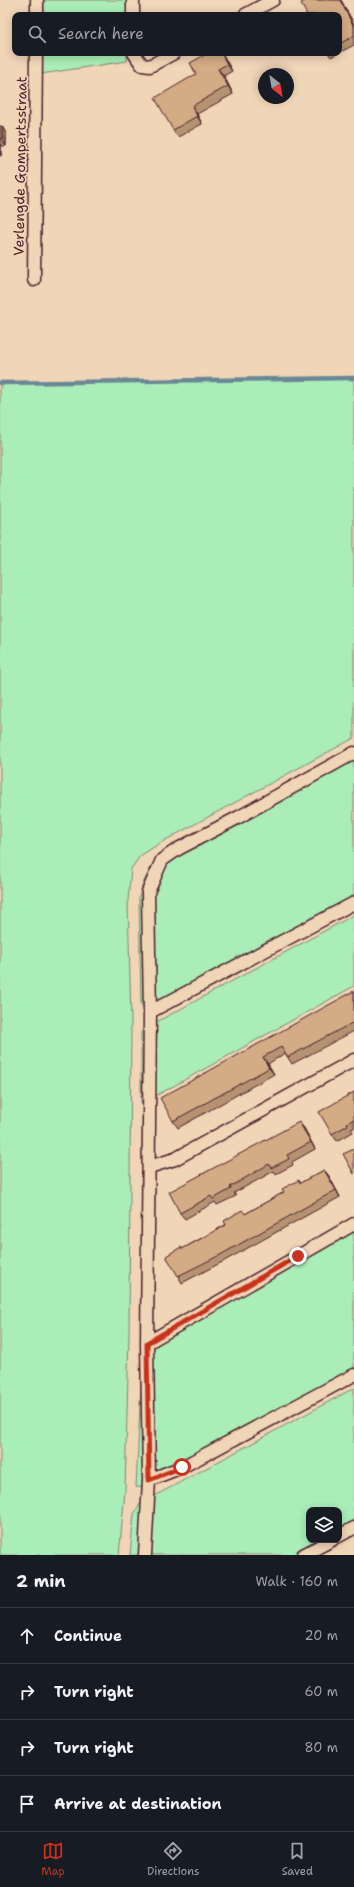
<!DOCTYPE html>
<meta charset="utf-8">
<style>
body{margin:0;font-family:"Shantell Sans",sans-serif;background:#20242c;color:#f1f3f6}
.controls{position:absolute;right:12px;bottom:12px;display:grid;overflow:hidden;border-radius:8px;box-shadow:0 2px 10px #0003}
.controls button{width:36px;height:36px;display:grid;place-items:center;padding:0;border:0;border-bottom:1px solid #363941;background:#171b24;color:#f1f3f6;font:20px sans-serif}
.compass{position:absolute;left:258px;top:68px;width:36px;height:36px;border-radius:50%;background:#171b24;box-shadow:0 2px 10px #0003;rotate:149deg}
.stop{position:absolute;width:12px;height:12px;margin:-9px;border:3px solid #c8321e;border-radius:50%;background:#fff}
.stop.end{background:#c8321e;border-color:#fff;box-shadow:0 1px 4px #0008}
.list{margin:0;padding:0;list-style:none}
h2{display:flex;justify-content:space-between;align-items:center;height:52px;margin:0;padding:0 16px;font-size:17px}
h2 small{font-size:13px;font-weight:400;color:#9ea1a6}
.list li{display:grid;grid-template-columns:26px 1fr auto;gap:12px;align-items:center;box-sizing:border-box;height:56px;padding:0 16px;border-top:1px solid #363941}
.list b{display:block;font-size:15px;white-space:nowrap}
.list em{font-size:13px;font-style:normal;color:#9ea1a6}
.icon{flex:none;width:22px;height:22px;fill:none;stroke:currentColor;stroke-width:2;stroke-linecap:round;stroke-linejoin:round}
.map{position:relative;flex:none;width:354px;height:1555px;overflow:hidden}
.search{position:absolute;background:#171b24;box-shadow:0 2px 10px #0003;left:12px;right:12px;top:12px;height:44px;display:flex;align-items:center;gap:10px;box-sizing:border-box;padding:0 14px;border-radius:8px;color:#9ea1a6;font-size:15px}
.sheet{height:276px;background:#171b24}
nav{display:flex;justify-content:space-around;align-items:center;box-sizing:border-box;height:56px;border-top:1px solid #363941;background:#171b24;font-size:11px;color:#9ea1a6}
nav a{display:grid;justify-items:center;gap:2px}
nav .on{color:#c8321e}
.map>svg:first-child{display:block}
</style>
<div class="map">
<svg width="354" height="1555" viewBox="0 0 354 1555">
<rect width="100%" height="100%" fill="#f0d5b7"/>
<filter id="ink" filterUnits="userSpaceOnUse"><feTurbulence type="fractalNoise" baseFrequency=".025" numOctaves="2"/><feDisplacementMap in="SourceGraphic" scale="8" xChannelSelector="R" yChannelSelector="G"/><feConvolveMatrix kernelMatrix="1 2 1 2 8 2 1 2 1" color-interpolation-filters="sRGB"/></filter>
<g filter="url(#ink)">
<path fill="#aaedb8" stroke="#7a8672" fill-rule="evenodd" d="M 34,0 L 127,0 L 127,15 L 34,15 Z
M 34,53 L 127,53 L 127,61 L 34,75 Z
M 354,378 L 354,738 L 160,843 L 140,856 L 131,869 L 128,900 L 131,1021 L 129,1335 L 125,1491 L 119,1555 L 0,1555 L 0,383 Z
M 354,754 L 354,905 L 152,1010 L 141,1005 L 139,898 C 142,884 146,874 156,863 Z
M 354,915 L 354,986 L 141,1104 L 141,1032 L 151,1025 Z
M 354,1231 L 354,1376 L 148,1488 L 136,1487 L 143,1344 Z
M 354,1388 L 354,1534 L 316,1555 L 130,1555 L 134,1514 L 140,1504 ZM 309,1510 L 339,1510 L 339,1540 L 309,1540 Z"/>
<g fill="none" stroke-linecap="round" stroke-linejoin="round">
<path stroke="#6a8796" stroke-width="4.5" d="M 0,383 L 354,378"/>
<g stroke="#4a1f2b" stroke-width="15">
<path id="minor" d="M 37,15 L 37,0
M 133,15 L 133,0
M 245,15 L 273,0
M 134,53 L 142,65 L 150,66 L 174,53
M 34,280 L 36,53
M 150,1012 L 354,903
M 149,1167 L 175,1159 L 354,1060
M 147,1343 L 354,1224
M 149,1480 L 182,1467 L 354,1375
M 339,1536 L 354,1528
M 145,1555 L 149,1480 L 147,1343 L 150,1012 L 148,892 L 162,860 L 178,849 L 239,817 L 354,753
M 303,1555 L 332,1540"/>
</g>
<use href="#minor" stroke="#f0d5b7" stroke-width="12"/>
</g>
<path fill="#b59372" stroke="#4a1f2b" d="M 307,0 L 341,0 L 354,24 L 354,45 L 331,57 L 328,53 L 339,53 L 339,15 Z
M 208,53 L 222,53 L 223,55 L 232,71 L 224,76 L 233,94 L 197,114 L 202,124 L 178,137 L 173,130 Z
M 0,126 L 6,133 L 6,146 L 1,146 L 1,156 L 0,156 Z
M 354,991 L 354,1031 L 292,1064 L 285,1053 L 268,1064 L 274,1074 L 178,1128 L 173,1121 Z
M 354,1092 L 354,1128 L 351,1129 L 353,1132 L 337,1141 L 332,1134 Z
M 304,1128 L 315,1149 L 292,1162 L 293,1165 L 276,1174 L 274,1171 L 234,1193 L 236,1196 L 217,1205 L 215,1202 L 185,1219 L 180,1213 Z
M 324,1170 L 329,1176 L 340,1197 L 226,1260 L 182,1283 L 178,1276 L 182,1249 Z"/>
<path fill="#94785d" stroke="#4a1f2b" d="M 340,0 L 341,0 L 354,24 L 354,27 Z
M 221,53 L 222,53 L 223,55 L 232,71 L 227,64 Z
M 218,69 L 224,76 L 233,94 L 228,86 Z
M 192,106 L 197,114 L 202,124 L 197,116 Z
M 2,126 L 6,133 L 6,146 L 2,140 Z
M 0,144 L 1,146 L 1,156 L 0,155 Z
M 263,1057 L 268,1064 L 274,1074 L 269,1068 Z
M 299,1122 L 304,1128 L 315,1149 L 311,1142 Z
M 324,1170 L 329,1176 L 340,1197 L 336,1190 Z"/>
<path fill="#d3ab85" stroke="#4a1f2b" d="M 307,0 L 340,0 L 354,27 L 354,36 L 339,44 L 339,15 L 307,15 L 301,3 Z
M 208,53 L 221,53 L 227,64 L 218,69 L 228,86 L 192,106 L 197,116 L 173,130 L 155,98 L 196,74 L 190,63 Z
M 0,126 L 2,126 L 2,140 L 0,139 Z
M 354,991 L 354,1022 L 288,1057 L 281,1047 L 263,1057 L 269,1068 L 173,1121 L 160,1098 Z
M 354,1092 L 354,1119 L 347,1123 L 348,1125 L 332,1134 L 319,1112 Z
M 299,1122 L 311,1142 L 287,1155 L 289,1159 L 271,1168 L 269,1164 L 230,1187 L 231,1189 L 213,1199 L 211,1196 L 180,1213 L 169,1192 Z
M 354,1149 L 354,1174 L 343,1154 Z
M 324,1170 L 336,1190 L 222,1254 L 178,1276 L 166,1256 L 181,1247 L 182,1249 L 226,1225 L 224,1221 L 242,1210 L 245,1214 L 284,1192 L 282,1189 L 299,1180 L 300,1183 Z"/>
</g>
<g fill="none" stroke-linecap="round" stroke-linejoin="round" filter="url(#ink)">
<path stroke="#c8321e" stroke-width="5" d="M 182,1467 L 149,1480 L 147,1343 L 298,1256"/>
</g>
<g text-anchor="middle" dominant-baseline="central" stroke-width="3.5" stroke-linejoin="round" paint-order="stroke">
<g font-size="14" fill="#4a1f2b" stroke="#f0d5b7">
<text transform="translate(20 166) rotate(-89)">Verlengde Gompertsstraat</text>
</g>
</g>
</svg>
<div class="controls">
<button><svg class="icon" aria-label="layers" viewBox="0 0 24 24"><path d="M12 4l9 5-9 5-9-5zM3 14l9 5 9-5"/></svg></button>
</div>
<svg class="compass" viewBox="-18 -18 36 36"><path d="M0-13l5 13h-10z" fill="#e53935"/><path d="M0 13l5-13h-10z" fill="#9ea1a6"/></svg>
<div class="stop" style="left:182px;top:1467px"></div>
<div class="stop end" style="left:298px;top:1256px"></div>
<div class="search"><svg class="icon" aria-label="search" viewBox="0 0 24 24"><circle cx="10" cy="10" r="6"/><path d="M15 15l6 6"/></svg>Search here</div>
</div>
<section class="sheet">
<h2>2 min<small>Walk · 160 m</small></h2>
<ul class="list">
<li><svg class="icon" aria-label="ahead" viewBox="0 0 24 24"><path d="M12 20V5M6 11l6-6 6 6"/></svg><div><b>Continue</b></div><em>20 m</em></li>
<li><svg class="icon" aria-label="right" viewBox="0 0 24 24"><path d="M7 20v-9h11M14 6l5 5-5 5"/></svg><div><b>Turn right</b></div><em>60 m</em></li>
<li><svg class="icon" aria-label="right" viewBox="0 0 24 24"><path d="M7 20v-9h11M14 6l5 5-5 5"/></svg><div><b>Turn right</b></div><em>80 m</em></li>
<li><svg class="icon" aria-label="arrive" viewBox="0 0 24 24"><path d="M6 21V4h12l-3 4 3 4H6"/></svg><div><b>Arrive at destination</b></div></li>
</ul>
</section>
<nav>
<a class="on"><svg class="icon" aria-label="map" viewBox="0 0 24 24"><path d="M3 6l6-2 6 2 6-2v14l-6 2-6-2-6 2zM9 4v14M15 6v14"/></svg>Map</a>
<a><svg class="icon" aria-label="directions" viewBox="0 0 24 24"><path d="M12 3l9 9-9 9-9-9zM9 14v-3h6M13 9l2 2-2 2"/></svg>Directions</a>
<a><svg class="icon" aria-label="saved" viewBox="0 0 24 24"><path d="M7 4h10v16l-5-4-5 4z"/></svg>Saved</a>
</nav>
